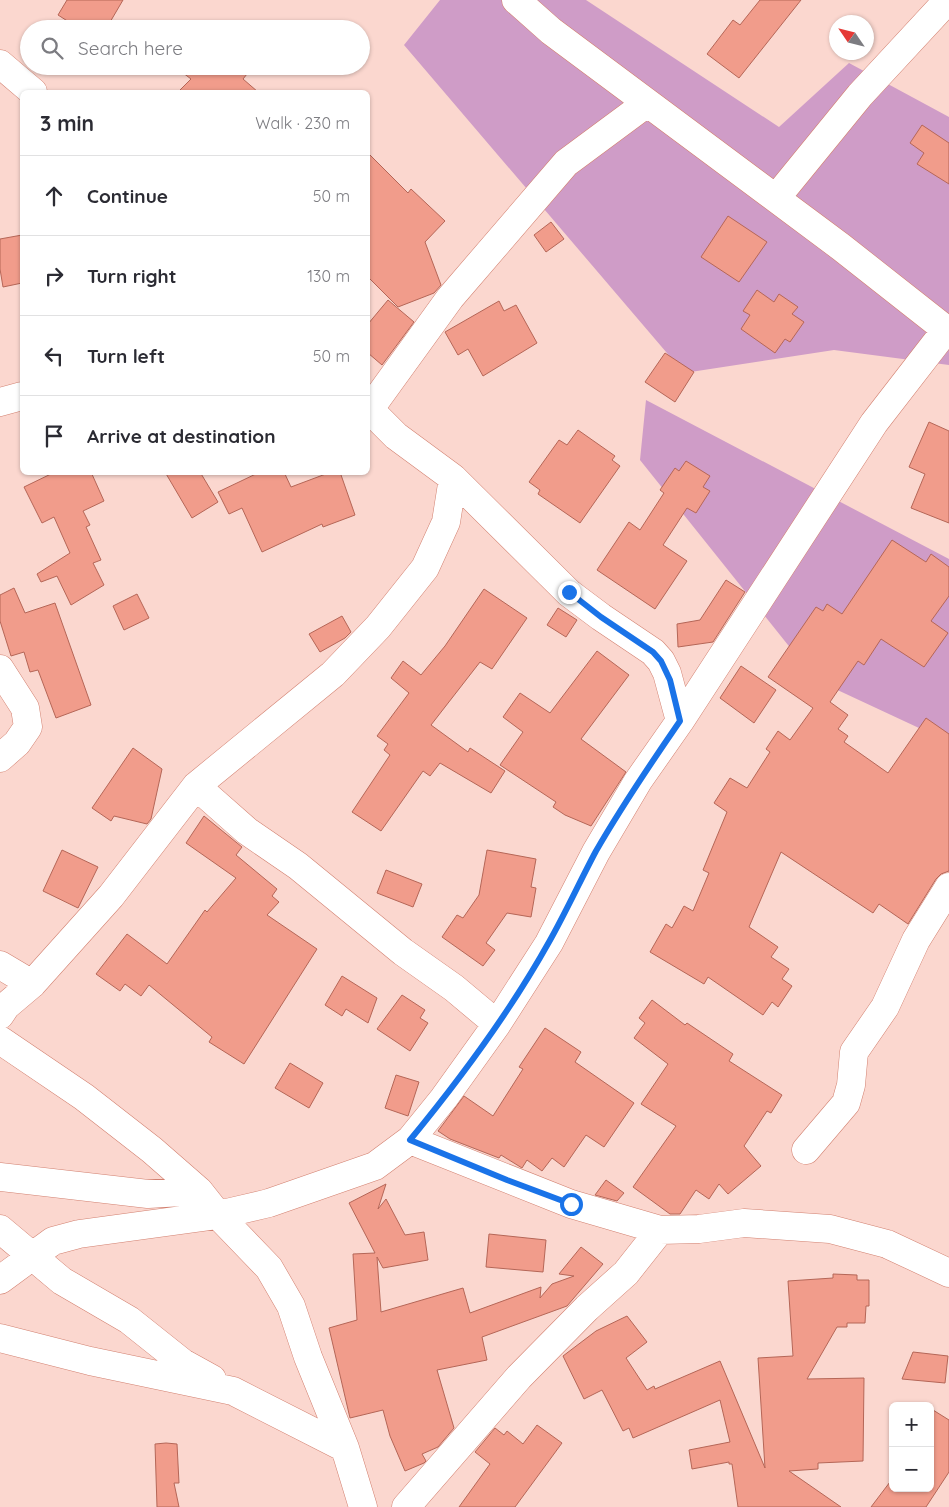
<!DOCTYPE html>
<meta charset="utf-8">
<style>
body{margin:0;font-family:Quicksand,sans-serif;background:#f2f2f3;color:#2b2b33}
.controls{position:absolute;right:15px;bottom:15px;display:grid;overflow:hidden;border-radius:8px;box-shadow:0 1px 4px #0004}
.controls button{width:45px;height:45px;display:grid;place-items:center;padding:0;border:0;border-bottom:1px solid #e1e1e2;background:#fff;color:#2b2b33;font:25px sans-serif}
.compass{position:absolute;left:829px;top:15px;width:45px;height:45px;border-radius:50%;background:#fff;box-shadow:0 1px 4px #0004;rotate:305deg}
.stop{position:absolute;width:15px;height:15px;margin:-11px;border:4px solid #1a73e8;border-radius:50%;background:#fff}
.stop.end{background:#1a73e8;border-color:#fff;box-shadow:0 1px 5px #0008}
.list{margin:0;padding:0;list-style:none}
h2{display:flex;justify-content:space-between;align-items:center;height:65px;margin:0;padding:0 20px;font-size:21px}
h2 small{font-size:16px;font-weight:400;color:#7c7c81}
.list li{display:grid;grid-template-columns:32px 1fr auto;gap:15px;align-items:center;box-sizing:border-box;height:80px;padding:0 20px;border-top:1px solid #e1e1e2}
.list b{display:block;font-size:19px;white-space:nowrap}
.list em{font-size:16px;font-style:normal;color:#7c7c81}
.icon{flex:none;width:28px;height:28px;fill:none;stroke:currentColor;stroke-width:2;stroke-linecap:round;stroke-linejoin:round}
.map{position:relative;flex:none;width:949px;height:1507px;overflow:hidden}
.search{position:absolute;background:#fff;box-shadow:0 1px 4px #0004;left:20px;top:20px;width:350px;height:55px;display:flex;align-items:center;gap:12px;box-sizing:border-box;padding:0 18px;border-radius:28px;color:#7c7c81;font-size:19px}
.panel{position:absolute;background:#fff;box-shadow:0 1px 4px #0004;left:20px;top:90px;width:350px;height:385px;border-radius:8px}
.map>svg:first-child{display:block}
</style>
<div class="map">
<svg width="949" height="1507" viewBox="0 0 949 1507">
<rect width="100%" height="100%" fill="#fbd7cf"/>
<path fill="#cf9cc7" d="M 440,0 L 586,0 L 779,127 L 849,63 L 949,117 L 949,365 L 834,350 L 684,373 L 404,45 Z
M 646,400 L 949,559 L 949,742 L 816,680 L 640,460 Z"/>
<path fill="#f19c8b" stroke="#b56657" d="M 67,0 L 123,0 L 106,29 L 80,29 L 58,15 Z
M 760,0 L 801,0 L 739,78 L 707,54 L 733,20 L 740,25 Z
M 174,66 L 237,66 L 247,74 L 243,79 L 258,92 L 178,92 L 191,79 Z
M 922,125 L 949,143 L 949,184 L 917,164 L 924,153 L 910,143 Z
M 368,153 L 408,193 L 411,189 L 445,221 L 425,242 L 441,285 L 434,293 L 398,307 L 368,277 Z
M 728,216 L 767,242 L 739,282 L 701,257 Z
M 551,222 L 564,239 L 546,252 L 534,235 Z
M 22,235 L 22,283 L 3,287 L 0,269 L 0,239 Z
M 757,290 L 774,302 L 779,294 L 798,307 L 792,314 L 804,322 L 790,342 L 785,339 L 775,353 L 741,329 L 750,315 L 743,311 Z
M 388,300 L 414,322 L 382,365 L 368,353 L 368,324 Z
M 499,301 L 504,311 L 516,305 L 537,343 L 483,376 L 468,349 L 458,355 L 445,332 Z
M 665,353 L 694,372 L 675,402 L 645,382 Z
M 929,422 L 949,431 L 949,523 L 911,508 L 925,474 L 909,467 Z
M 578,430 L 615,456 L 612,460 L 620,466 L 580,523 L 538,494 L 540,490 L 529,482 L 559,440 L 567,445 Z
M 686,461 L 710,476 L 703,487 L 710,491 L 696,513 L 687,508 L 663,545 L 687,561 L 655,609 L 597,570 L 629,522 L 640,530 L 664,493 L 660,490 L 675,468 L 679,471 Z
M 55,472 L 91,472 L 104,501 L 83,511 L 90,525 L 86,527 L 101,560 L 93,563 L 104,585 L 71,605 L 57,576 L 41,582 L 37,574 L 70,553 L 54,517 L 42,523 L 24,487 Z
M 165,472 L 200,472 L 218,502 L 192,518 Z
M 260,472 L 284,472 L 291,487 L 331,472 L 340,472 L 355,515 L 323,527 L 322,524 L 262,552 L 242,508 L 229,514 L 218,492 Z
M 892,540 L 926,562 L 931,554 L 949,567 L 949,596 L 931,621 L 948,633 L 924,667 L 881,639 L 864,665 L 858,661 L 830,702 L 848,715 L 838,729 L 848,736 L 844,742 L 888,773 L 926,718 L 949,734 L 949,871 L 941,874 L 936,879 L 908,924 L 879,904 L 873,913 L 781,852 L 749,927 L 778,947 L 771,957 L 789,969 L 782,979 L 792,986 L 778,1007 L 772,1002 L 763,1015 L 708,977 L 704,984 L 650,952 L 666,924 L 672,928 L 684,906 L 693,911 L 709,873 L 703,870 L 727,812 L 714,803 L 730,778 L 747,788 L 770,752 L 766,749 L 778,731 L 790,740 L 813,708 L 768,677 L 816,607 L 823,611 L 827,604 L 842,614 Z
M 726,580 L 745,592 L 713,642 L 678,647 L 677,624 L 700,620 Z
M 14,588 L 25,613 L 55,603 L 91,705 L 56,718 L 38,670 L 30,672 L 24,652 L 11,656 L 0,621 L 0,595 Z
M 484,589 L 527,618 L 492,669 L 480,662 L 431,725 L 468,752 L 470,748 L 505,771 L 491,793 L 440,763 L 430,776 L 423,771 L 381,831 L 352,812 L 390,755 L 384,750 L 388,744 L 377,736 L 409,693 L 391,678 L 403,661 L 421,675 L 445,646 Z
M 137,594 L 149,618 L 124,630 L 113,606 Z
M 558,608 L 577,620 L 566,637 L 547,625 Z
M 342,616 L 351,632 L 345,638 L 320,652 L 309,634 Z
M 597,651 L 629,675 L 581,739 L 626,772 L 591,826 L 565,815 L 553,807 L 556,802 L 500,765 L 523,732 L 503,717 L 520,693 L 550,713 Z
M 741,666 L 776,690 L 754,723 L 720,698 Z
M 133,748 L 162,769 L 151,819 L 147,824 L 114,816 L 111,821 L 92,808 Z
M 204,816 L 242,847 L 236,855 L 277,889 L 272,896 L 279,902 L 267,915 L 317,949 L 244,1064 L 209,1042 L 212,1037 L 149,985 L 141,996 L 125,984 L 120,991 L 96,974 L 127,934 L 167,964 L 205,910 L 207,912 L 236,878 L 186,843 Z
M 62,850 L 98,867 L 78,908 L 43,891 Z
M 487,850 L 536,859 L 531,887 L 536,888 L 531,917 L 507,913 L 486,943 L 495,950 L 483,966 L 442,937 L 457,915 L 463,918 L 479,895 Z
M 386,870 L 422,884 L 413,907 L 377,893 Z
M 342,976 L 377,998 L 368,1023 L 346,1009 L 342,1016 L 325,1005 Z
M 402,995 L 425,1010 L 420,1018 L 428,1023 L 410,1051 L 377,1029 Z
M 652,1000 L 685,1025 L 687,1023 L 733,1054 L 729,1061 L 782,1095 L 771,1113 L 767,1111 L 744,1146 L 761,1166 L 728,1194 L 719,1184 L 709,1199 L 696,1190 L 680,1214 L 670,1214 L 633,1187 L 676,1126 L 641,1104 L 668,1064 L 634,1038 L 645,1023 L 639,1018 Z
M 545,1028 L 581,1052 L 575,1062 L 634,1103 L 604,1147 L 586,1135 L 564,1167 L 552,1158 L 542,1171 L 527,1160 L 522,1168 L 501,1155 L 499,1158 L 450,1139 L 438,1131 L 464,1096 L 493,1116 L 523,1069 L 519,1067 Z
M 290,1063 L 323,1083 L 309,1108 L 275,1088 Z
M 396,1075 L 419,1082 L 408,1116 L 385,1108 Z
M 606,1180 L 624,1193 L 617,1201 L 595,1195 Z
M 386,1184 L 378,1209 L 386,1199 L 405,1235 L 424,1232 L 428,1260 L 383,1268 L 377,1257 L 381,1312 L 463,1288 L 470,1313 L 541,1287 L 540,1298 L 552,1284 L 574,1276 L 559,1274 L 581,1247 L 603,1264 L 567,1306 L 482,1337 L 487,1360 L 437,1370 L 454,1428 L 438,1447 L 422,1454 L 426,1461 L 424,1463 L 405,1471 L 390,1436 L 383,1410 L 350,1418 L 329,1328 L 357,1320 L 353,1254 L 375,1253 L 349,1203 Z
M 489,1234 L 546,1240 L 543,1272 L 486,1267 Z
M 833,1274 L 857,1275 L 857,1280 L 869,1280 L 869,1306 L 866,1306 L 865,1323 L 847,1323 L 847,1327 L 837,1327 L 807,1379 L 864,1378 L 863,1461 L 818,1463 L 818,1469 L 789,1471 L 841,1507 L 738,1507 L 732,1464 L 729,1464 L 729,1462 L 692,1469 L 689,1450 L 730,1442 L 720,1400 L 633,1438 L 629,1428 L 623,1431 L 602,1390 L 584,1399 L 563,1356 L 596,1331 L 627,1316 L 647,1342 L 626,1358 L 647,1390 L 654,1386 L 655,1389 L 720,1361 L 765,1468 L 758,1358 L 793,1356 L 788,1281 L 833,1278 Z
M 913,1352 L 948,1356 L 945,1383 L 902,1379 Z
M 933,1410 L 949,1420 L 949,1472 L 926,1507 L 871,1507 L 893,1478 L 893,1488 L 930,1488 L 930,1414 Z
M 537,1425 L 562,1443 L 515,1507 L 459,1507 L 490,1464 L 475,1452 L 495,1428 L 504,1435 L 507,1431 L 523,1444 Z
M 166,1443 L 177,1444 L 179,1483 L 174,1483 L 179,1507 L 157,1507 L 155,1444 Z"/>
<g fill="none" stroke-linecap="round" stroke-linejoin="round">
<g stroke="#d28070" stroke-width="29">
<path id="street" d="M 516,0 L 551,31 L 841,247 L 949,332
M 0,64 L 33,92
M 776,198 L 860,95 L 948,0
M 0,402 L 22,396
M 368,408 L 396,436 L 453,478 L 569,593 L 601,617 L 653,652 L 661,661 L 667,673 L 680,721
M 369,410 L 450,298 L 566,163 L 647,103
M 0,669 L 25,708 L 28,727 L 17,743 L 0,758
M 196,786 L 247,831 L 298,866 L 403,952 L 454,988 L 497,1024
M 0,965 L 32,984
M 0,1015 L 6,1006 L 32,984 L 111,896 L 196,786 L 333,674 L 378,627 L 425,568 L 446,522 L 453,478
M 0,1040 L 84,1097 L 152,1150 L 199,1191 L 218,1215 L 269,1268 L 291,1306 L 308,1357 L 345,1448 L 363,1507
M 410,1140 L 571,1204 L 660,1230 L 699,1229 L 744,1223 L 830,1229 L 887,1244 L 949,1273
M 806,1150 L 846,1103 L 851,1085 L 854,1052 L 885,1007 L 916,940 L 949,887
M 0,1177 L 148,1194 L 199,1191
M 0,1229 L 62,1281 L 129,1320 L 183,1363 L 212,1379
M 0,1280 L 53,1241 L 79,1234 L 218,1215 L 269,1203 L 375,1166 L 410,1140 L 444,1098 L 497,1024 L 549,943 L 596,852 L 638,781 L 680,721 L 874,423 L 946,330
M 0,1338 L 90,1361 L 233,1391 L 345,1448
M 406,1507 L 519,1377 L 587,1308 L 626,1273 L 660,1230"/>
</g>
<use href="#street" stroke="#fff" stroke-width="28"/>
</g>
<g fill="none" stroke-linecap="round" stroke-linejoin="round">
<path stroke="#1a73e8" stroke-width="6" d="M 569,592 L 601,617 L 653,652 L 661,661 L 670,680 L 680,721 C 651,763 622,806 596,851 C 580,881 566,912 549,942 C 510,1012 461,1078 410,1140 L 507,1180 L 571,1204"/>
</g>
</svg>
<div class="controls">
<button>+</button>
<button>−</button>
</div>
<svg class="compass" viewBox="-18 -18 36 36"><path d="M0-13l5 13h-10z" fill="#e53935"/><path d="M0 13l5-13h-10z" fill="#7c7c81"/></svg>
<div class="stop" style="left:571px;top:1204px"></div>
<div class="stop end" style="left:569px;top:592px"></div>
<div class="search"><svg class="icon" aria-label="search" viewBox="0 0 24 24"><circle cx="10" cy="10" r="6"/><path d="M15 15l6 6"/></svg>Search here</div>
<section class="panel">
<h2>3 min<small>Walk · 230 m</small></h2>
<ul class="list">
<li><svg class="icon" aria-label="ahead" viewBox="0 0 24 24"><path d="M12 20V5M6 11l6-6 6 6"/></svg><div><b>Continue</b></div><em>50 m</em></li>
<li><svg class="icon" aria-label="right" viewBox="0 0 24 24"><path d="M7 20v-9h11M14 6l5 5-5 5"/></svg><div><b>Turn right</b></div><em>130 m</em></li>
<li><svg class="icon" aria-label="left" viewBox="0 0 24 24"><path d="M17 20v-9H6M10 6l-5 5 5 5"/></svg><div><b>Turn left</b></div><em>50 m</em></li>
<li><svg class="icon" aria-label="arrive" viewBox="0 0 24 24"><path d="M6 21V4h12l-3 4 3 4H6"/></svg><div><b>Arrive at destination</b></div></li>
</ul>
</section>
</div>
